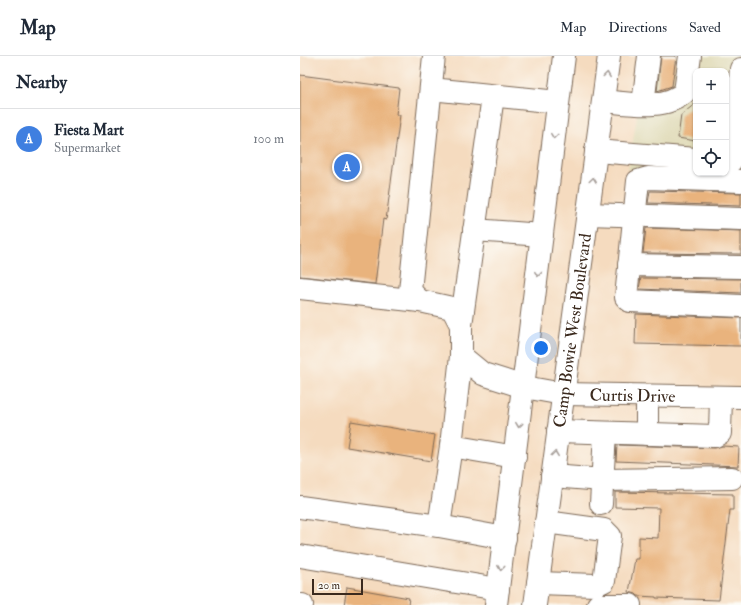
<!DOCTYPE html>
<meta charset="utf-8">
<style>
body{margin:0;font-family:"IM FELL Double Pica",serif;background:#f6f6f7;color:#1f2937}
.controls{position:absolute;right:12px;top:12px;display:grid;overflow:hidden;border-radius:8px;box-shadow:0 1px 3px #0004}
.controls button{width:36px;height:36px;display:grid;place-items:center;padding:0;border:0;border-bottom:1px solid #e0e1e3;background:#fff;color:#1f2937;font:20px sans-serif}
.scale{position:absolute;left:12px;bottom:10px;width:51px;box-sizing:border-box;padding-left:4px;border:2px solid #3b2a1e;border-top:0;font-size:11px;line-height:14px;white-space:nowrap;color:#3b2a1e;-webkit-text-stroke:3px #fdfcf7;paint-order:stroke}
.you{position:absolute;left:241px;top:292px;width:14px;height:14px;margin:-10px;border:3px solid #fff;border-radius:50%;background:#1a73e8;box-shadow:0 0 0 6px #1a73e833}
.badge{display:grid;place-items:center;width:26px;height:26px;border-radius:50%;background:#0b8043;color:#fff;font-size:13px;font-weight:700}
.pin{position:absolute;translate:-50% -50%;border:2px solid #fff;box-shadow:0 1px 4px #0006}
.list{margin:0;padding:0;list-style:none}
h2{display:flex;justify-content:space-between;align-items:center;height:52px;margin:0;padding:0 16px;font-size:17px}
h2 small{font-size:13px;font-weight:400;color:#747a83}
.list li{display:grid;grid-template-columns:26px 1fr auto;gap:12px;align-items:center;box-sizing:border-box;height:60px;padding:0 16px;border-top:1px solid #e0e1e3}
.list b{display:block;font-size:15px;white-space:nowrap}
.list p{margin:0;font-size:13px;white-space:nowrap;color:#747a83}
.list em{font-size:13px;font-style:normal;color:#747a83}
.icon{flex:none;width:22px;height:22px;fill:none;stroke:currentColor;stroke-width:2;stroke-linecap:round;stroke-linejoin:round}
.map{position:relative;flex:none;width:441px;height:549px;overflow:hidden}
header{display:flex;align-items:center;gap:24px;box-sizing:border-box;height:56px;padding:0 20px;background:#fff;border-bottom:1px solid #e0e1e3}
header strong{font-size:19px}
nav{display:flex;gap:22px;margin-inline-start:auto;font-size:14px}
main{display:flex}
aside{flex:1;background:#fff}
.map>svg:first-child{display:block}
</style>
<header>
<strong>Map</strong>
<nav><a>Map</a><a>Directions</a><a>Saved</a></nav>
</header>
<main>
<aside>
<h2>Nearby<small></small></h2>
<ul class="list">
<li><span class="badge" style="background:#3f7fe0">A</span><div><b>Fiesta Mart</b><p>Supermarket</p></div><em>100 m</em></li>
</ul>
</aside>
<div class="map">
<svg width="441" height="549" viewBox="0 0 441 549">
<rect width="100%" height="100%" fill="#fdfcf7"/>
<filter id="ink" filterUnits="userSpaceOnUse"><feTurbulence type="fractalNoise" baseFrequency=".025" numOctaves="2"/><feDisplacementMap in="SourceGraphic" scale="8" xChannelSelector="R" yChannelSelector="G"/><feConvolveMatrix kernelMatrix="1 2 1 2 8 2 1 2 1" color-interpolation-filters="sRGB"/></filter>
<filter id="wash" filterUnits="userSpaceOnUse"><feTurbulence type="fractalNoise" baseFrequency=".012" numOctaves="4" result="noise"/><feDisplacementMap in="SourceGraphic" scale="16" xChannelSelector="R" yChannelSelector="G"/><feGaussianBlur stdDeviation="0.9" result="paint"/><feColorMatrix in="noise" values="0 0 0 0 0 0 0 0 0 0 0 0 0 0 0 0 0 1.4 0 .05"/><feComposite in="paint" operator="in"/></filter>
<g filter="url(#wash)">
<rect width="100%" height="100%" fill="#f5dbbf"/>
<path fill="#e1dcba" d="M 347,0 L 441,0 L 441,116 L 426,116 L 426,15 L 396,15 L 396,115 L 328,114 Z"/>
<g id="blocks">
<path fill="#e9b37d" d="M 361,0 L 376,0 L 372,30 L 357,35 Z
M 0,19 L 99,32 L 96,59 L 100,59 L 86,164 L 83,163 L 75,228 L 0,220 Z
M 396,47 L 396,85 L 378,82 L 381,59 Z
M 350,135 L 441,137 L 441,150 L 348,147 Z
M 346,172 L 441,175 L 441,198 L 343,197 Z
M 341,222 L 441,223 L 441,237 L 339,233 Z
M 336,258 L 441,262 L 441,290 L 335,288 Z
M 51,365 L 135,379 L 131,405 L 47,391 Z
M 317,389 L 415,392 L 422,390 L 439,391 L 438,410 L 316,405 Z
M 315,436 L 433,438 L 433,454 L 430,454 L 419,544 L 356,542 L 356,541 L 338,540 L 336,538 L 329,536 L 335,503 L 339,503 L 339,481 L 358,482 L 359,452 L 315,451 Z
M 47,531 L 109,542 L 108,549 L 44,549 Z"/>
</g>
</g>
<g filter="url(#ink)">
<use href="#blocks" fill-opacity="0" stroke="#7c6856" stroke-width="1"/>
<g fill="none" stroke-linecap="round" stroke-linejoin="round">
<g stroke="#7c6856" stroke-width="24">
<g id="minor">
<path id="s1" d="M 134,0 L 110,235 L 120,245 L 152,252 L 161,269 L 161,300 L 183,318 L 224,331 L 263,338 L 441,341"/>
<path d="M 131,33 L 258,46"/>
<path d="M 303,45 C 329,47 364,55 385,36 L 390,0"/>
<path d="M 343,48 L 349,0"/>
<path d="M 296,95 L 396,103"/>
<path d="M 426,105 L 431,105 L 441,13"/>
<path d="M 441,125 L 348,122 L 338,125 L 326,241 L 330,245 L 441,250"/>
<path d="M 288,158 L 441,163"/>
<path d="M 174,174 L 242,179"/>
<path d="M 329,209 L 441,211"/>
<path d="M 0,232 L 120,245"/>
<path d="M 161,269 L 193,40"/>
<path d="M 161,300 L 151,390 L 215,401"/>
<path d="M 258,375 L 415,380 L 420,377 L 421,341"/>
<path d="M 347,378 L 347,340"/>
<path d="M 252,420 L 303,424 L 432,422"/>
<path d="M 301,448 L 305,377"/>
<path d="M 0,451 L 139,470 L 151,390"/>
<path d="M 139,470 L 205,482"/>
<path d="M 0,500 L 198,533"/>
<path d="M 238,527 L 296,529 L 304,525 L 310,480 L 304,474 L 246,466"/>
<path d="M 0,549 L 2,549"/>
<path d="M 298,549 L 330,549"/>
</g>
</g>
<g stroke="#7c6856" stroke-width="24">
<g id="major">
<path d="M 196,549 L 264,0"/>
<path id="s2" d="M 235,549 L 309,0"/>
</g>
</g>
<use href="#minor" stroke="#fff" stroke-width="22"/>
<use href="#major" stroke="#fff" stroke-width="22"/>
</g>
<defs><path id="oneway-chevron" d="M-2-3.5L2.5 0L-2 3.5" fill="none" stroke-width="1.6" stroke-linecap="round" stroke-linejoin="round"/></defs>
<g stroke="#a79f9a">
<use href="#oneway-chevron" transform="translate(307 19) rotate(-82)"/>
<use href="#oneway-chevron" transform="translate(254 80) rotate(97)"/>
<use href="#oneway-chevron" transform="translate(293 124) rotate(-82)"/>
<use href="#oneway-chevron" transform="translate(238 218) rotate(97)"/>
<use href="#oneway-chevron" transform="translate(219 369) rotate(97)"/>
<use href="#oneway-chevron" transform="translate(255 398) rotate(-83)"/>
<use href="#oneway-chevron" transform="translate(201 512) rotate(97)"/>
</g>
</g>
<g text-anchor="middle" dominant-baseline="central" stroke-width="4" stroke-linejoin="round" paint-order="stroke">
<g font-size="17" fill="#3b2a1e" stroke="#fdfcf7">
<text stroke="none"><textPath href="#s2" startOffset="277">Camp Bowie West Boulevard</textPath></text>
<text stroke="none"><textPath href="#s1" startOffset="514">Curtis Drive</textPath></text>
</g>
</g>
</svg>
<div class="controls">
<button>+</button>
<button>−</button>
<button><svg class="icon" aria-label="locate" viewBox="0 0 24 24"><circle cx="12" cy="12" r="6"/><path d="M12 2v4M12 18v4M2 12h4M18 12h4"/></svg></button>
</div>
<div class="scale">20 m</div>
<div class="you"></div>
<div class="pin badge" style="left:47px;top:111px;background:#3f7fe0">A</div>
</div>
</main>
